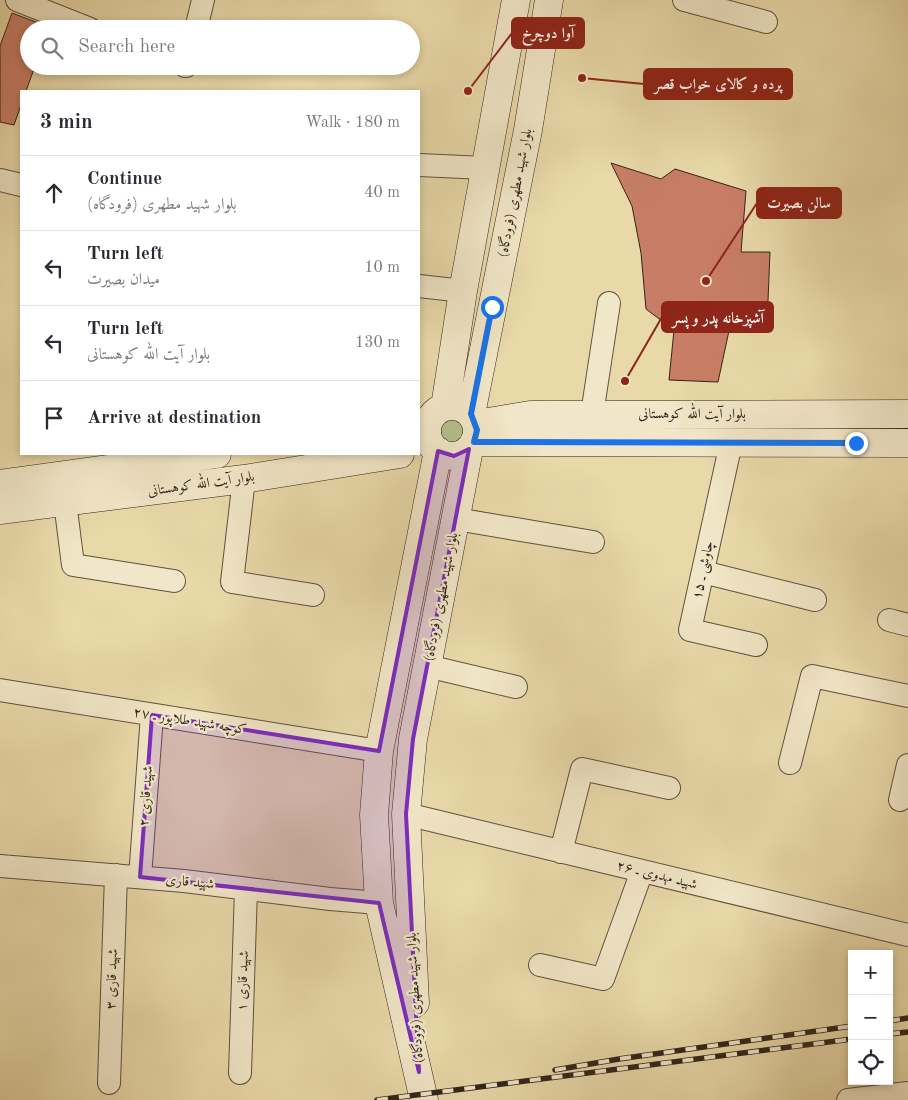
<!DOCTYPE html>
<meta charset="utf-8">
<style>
body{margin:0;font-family:"Old Standard TT",Amiri,serif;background:#f7f7f7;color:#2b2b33}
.controls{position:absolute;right:15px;bottom:15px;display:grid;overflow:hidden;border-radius:0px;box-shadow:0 2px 8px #0003}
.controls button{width:45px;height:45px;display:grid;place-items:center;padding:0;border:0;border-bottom:1px solid #e1e1e2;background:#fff;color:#2b2b33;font:25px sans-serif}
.stop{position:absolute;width:15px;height:15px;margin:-11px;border:4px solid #1a73e8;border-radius:50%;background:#fff}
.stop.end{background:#1a73e8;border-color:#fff;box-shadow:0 1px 5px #0008}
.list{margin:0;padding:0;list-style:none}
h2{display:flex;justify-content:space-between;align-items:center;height:65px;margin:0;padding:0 20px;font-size:21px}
h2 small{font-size:16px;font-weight:400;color:#7c7c81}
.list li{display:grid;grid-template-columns:32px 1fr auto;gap:15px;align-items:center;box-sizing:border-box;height:75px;padding:0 20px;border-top:1px solid #e1e1e2}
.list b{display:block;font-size:19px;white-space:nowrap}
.list p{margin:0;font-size:16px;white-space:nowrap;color:#7c7c81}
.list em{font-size:16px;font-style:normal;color:#7c7c81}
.icon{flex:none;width:28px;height:28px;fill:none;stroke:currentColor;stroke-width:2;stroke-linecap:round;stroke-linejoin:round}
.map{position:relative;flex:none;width:908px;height:1100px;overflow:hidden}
.search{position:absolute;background:#fff;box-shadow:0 2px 8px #0003;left:20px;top:20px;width:400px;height:55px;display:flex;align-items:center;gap:12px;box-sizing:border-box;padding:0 18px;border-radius:28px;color:#7c7c81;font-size:19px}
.panel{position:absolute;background:#fff;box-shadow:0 2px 8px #0003;left:20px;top:90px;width:400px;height:365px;border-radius:0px}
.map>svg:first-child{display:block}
</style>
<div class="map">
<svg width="908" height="1100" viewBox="0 0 908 1100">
<rect width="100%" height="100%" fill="#e9d9a9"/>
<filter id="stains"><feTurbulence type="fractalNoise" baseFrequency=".004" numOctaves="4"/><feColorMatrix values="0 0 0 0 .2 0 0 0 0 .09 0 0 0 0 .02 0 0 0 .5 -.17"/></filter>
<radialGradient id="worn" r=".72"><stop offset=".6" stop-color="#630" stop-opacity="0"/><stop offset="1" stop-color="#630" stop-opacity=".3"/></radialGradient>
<path fill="#b2c08b" stroke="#727254" d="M437 432a15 15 0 1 1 30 0a15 15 0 1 1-30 0Z"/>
<path fill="#c87e66" stroke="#31241c" d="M 12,13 L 49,27 L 48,29 L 29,29 L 29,66 L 35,66 L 26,91 L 21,91 L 21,105 L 14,125 L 0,122 L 0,46 Z
M 611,163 L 661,179 L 675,169 L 746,191 L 741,252 L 770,252 L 767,325 L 730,326 L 718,382 L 669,380 L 674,330 L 646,309 L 641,253 L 632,206 Z"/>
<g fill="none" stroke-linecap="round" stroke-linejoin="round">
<g stroke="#5f513f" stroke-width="24">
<path id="minor" d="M 17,0 L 90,29
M 684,0 L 766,22
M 196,29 L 203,0
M 185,66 L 186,66
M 419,165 L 485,168
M 0,180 L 21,185
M 419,286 L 463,291
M 592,414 L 609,303
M 731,443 L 690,630 L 756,645
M 244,479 L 232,582 L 313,595
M 65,502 L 73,565 L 174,581
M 456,519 L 593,542
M 703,572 L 815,600
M 889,620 L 908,625
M 427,666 L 516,687
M 0,690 L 379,751
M 790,763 L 812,676 L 908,696
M 900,800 L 908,765
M 406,814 L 908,935
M 561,852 L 582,769 L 669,788
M 0,866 L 184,881 L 330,899 L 379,903
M 140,877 L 152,715
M 540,965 L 603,979 L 642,871
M 240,1073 L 246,889
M 109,1083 L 116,875
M 848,1100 L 908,1093"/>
</g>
<g stroke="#31241c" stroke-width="29">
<path id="secondary" d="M427 431a25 25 0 1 1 50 0a25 25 0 1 1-50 0Z
M 445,407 L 463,291 L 516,0
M 471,414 L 528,130 L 549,0
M 476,424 L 530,415 L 908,414
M 474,442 L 908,443
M 0,484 L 217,454
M 0,510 L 244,479 L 400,454
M 415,1003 L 406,814 L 413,739 L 469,449
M 424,1100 L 379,903 L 374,815 L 379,751 L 438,451"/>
</g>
<use href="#minor" stroke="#f1e6c7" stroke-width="22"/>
<use href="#secondary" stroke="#f1e6c7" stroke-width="28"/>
<g stroke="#31241c" stroke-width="5.5">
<path id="rail" d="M 889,1021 L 908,1018
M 889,1034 L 908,1032
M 555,1070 L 619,1059 L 852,1026
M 377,1100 L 852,1039"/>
</g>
<use href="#rail" stroke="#f1e6c7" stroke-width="4" stroke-dasharray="11" stroke-linecap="butt"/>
</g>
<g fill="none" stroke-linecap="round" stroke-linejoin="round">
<path stroke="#1a73e8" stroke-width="6" d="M 492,307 L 471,414 L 477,430 L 474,442 L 856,443"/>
</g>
<path fill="#7b2cbf" fill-opacity="0.2" stroke="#7b2cbf" stroke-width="4" stroke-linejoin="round" d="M 469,449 L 413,739 L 406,814 L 419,1072 L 379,903 L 140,877 L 152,715 L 379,751 L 438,451 L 454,456 Z"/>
<g text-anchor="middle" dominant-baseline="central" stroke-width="4.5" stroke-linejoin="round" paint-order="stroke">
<g font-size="14" fill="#31241c" stroke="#f1e6c7">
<text transform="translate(515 193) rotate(-79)">بلوار شهید مطهری (فرودگاه)</text>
<text x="692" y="414">بلوار آیت الله کوهستانی</text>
<text transform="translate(201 484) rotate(-8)">بلوار آیت الله کوهستانی</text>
<text transform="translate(703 570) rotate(-78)">چاوشی ـ ۱۵</text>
<text transform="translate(441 597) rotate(-79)">بلوار شهید مطهری (فرودگاه)</text>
<text transform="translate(190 721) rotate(9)">کوچه شهید طلاپور ـ ۲۷</text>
<text transform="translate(146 796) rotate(-86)">شهید قاری ۲</text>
<text transform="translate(657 875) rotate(14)">شهید مهدوی ـ ۲۶</text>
<text transform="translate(190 882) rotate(6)">شهید قاری</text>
<text transform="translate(112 979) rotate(-88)">شهید قاری ۳</text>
<text transform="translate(243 981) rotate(-88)">شهید قاری ۱</text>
<text transform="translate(415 998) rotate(-93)">بلوار شهید مطهری (فرودگاه)</text>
</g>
</g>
<path fill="none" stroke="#8f2418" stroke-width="2" d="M468 91L512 33M582 78L644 84M706 281L757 203M625 381L662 317"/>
<g fill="#8f2418" stroke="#f1e6c7" stroke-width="2">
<circle cx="468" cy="91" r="5"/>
<circle cx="582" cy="78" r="5"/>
<circle cx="706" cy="281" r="5"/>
<circle cx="625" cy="381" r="5"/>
</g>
<g fill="#8f2418" stroke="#8f2418" stroke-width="2">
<rect x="512" y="18" width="72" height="30" rx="5"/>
<rect x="644" y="69" width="148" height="30" rx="5"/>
<rect x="757" y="188" width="84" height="30" rx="5"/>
<rect x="662" y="302" width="111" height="30" rx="5"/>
</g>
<g font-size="15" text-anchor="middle" font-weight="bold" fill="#fff">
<text x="548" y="38">آوا دوچرخ</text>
<text x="718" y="89">پرده و کالای خواب قصر</text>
<text x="799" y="208">سالن بصیرت</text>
<text x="718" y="323">آشپزخانه پدر و پسر</text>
</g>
<rect width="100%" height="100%" filter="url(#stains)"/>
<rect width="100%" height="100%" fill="url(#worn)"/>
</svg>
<div class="controls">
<button>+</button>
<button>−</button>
<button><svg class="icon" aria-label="locate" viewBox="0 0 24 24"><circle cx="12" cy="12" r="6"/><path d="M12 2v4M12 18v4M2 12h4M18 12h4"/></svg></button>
</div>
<div class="stop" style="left:492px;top:307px"></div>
<div class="stop end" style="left:856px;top:443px"></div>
<div class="search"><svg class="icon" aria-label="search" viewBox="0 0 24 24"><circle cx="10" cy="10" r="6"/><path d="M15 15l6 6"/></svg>Search here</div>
<section class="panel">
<h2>3 min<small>Walk · 180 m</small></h2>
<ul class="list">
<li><svg class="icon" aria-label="ahead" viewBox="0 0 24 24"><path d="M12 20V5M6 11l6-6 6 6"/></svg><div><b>Continue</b><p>بلوار شهید مطهری (فرودگاه)</p></div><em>40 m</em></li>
<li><svg class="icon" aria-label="left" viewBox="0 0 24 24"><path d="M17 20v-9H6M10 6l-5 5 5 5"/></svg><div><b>Turn left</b><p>میدان بصیرت</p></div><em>10 m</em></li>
<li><svg class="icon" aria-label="left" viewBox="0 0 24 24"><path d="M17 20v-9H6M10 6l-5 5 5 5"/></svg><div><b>Turn left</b><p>بلوار آیت الله کوهستانی</p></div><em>130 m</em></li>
<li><svg class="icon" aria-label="arrive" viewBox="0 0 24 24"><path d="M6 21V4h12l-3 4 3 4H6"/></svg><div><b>Arrive at destination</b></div></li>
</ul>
</section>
</div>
